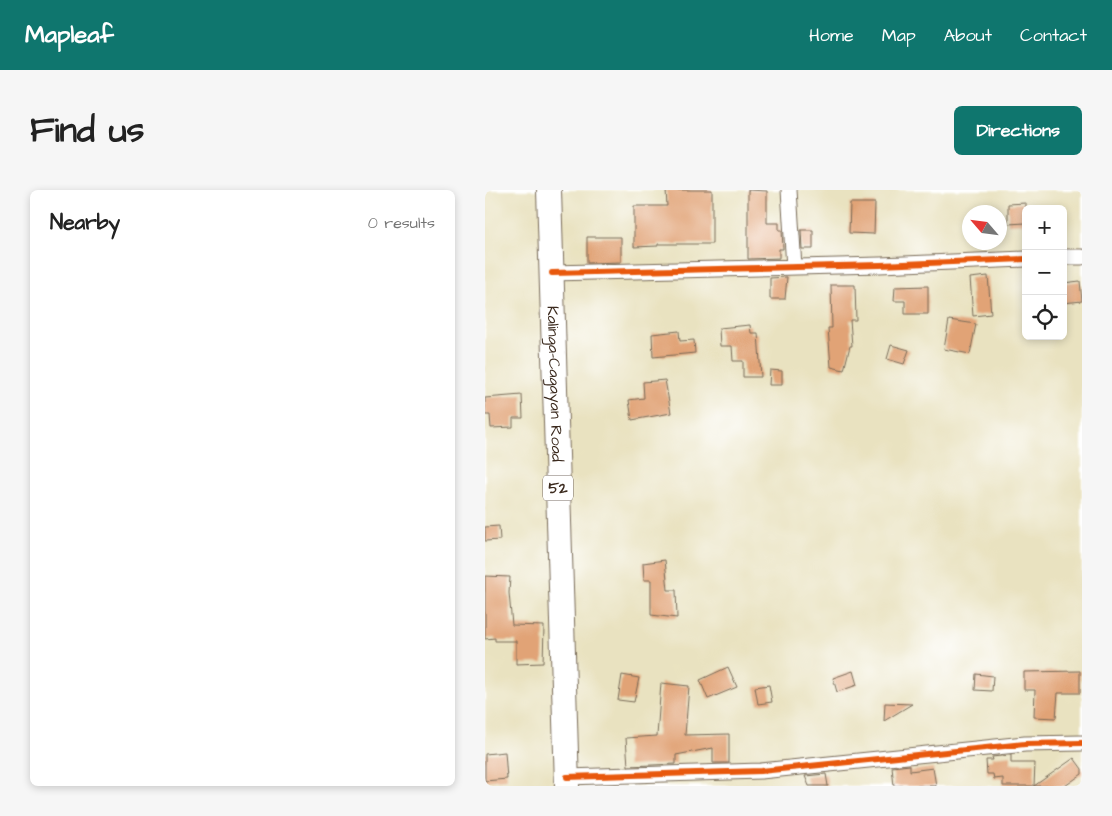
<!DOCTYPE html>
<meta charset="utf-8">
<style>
body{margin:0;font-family:"Architects Daughter",sans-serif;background:#f6f6f6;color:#222}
.controls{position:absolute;right:15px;top:15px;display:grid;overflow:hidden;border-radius:8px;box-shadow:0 2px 8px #0003}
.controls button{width:45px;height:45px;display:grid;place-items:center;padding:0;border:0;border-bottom:1px solid #e0e0e0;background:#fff;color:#222;font:25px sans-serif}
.compass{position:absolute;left:477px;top:15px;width:45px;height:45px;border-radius:50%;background:#fff;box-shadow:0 2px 8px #0003;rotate:298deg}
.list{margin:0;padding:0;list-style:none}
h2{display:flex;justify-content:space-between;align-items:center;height:65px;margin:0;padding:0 20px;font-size:21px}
h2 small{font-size:16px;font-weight:400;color:#767676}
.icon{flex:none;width:28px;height:28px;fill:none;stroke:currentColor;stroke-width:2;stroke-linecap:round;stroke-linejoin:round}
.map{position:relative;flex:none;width:597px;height:596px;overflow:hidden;border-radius:8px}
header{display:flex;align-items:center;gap:30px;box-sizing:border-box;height:70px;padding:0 25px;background:#0f766e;color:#fff}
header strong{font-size:24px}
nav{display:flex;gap:28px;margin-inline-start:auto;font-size:18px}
.intro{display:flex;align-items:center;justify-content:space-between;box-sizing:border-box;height:120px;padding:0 30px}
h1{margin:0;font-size:35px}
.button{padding:12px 22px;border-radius:8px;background:#0f766e;color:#fff;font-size:18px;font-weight:700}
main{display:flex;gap:30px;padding:0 30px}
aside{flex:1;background:#fff;border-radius:8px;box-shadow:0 2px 8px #0003}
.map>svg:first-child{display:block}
</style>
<header>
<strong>Mapleaf</strong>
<nav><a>Home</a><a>Map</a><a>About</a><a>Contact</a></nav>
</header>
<div class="intro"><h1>Find us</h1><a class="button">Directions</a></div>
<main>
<aside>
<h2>Nearby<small>0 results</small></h2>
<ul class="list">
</ul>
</aside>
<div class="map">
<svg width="597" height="596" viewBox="0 0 597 596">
<rect width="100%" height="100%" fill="#fff"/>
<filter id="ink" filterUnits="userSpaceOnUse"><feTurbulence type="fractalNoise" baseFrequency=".02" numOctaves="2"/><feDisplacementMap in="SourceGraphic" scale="10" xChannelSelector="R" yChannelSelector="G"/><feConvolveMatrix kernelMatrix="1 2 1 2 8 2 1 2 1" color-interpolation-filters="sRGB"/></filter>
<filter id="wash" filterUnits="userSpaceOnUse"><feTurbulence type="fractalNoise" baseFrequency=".0096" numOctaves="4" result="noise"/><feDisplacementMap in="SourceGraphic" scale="20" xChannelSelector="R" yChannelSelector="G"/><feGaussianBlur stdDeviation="1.12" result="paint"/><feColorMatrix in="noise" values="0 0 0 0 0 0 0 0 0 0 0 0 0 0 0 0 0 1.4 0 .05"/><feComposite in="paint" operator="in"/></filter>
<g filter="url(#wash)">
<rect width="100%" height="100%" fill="#e9e2c0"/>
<g id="blocks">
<path fill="#e1a376" d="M 181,0 L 227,0 L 227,54 L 173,54 L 173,56 L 149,57 L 149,16 L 182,16 Z
M 263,0 L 282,1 L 282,33 L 294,33 L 294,40 L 297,40 L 298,59 L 294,59 L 294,68 L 263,69 Z
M 365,13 L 390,13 L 389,44 L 364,43 Z
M 541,13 L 541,33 L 523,34 L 523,14 Z
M 316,40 L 328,40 L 328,59 L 317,59 Z
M 102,47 L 136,47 L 136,72 L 102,73 Z
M 503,86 L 506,124 L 488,126 L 485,88 Z
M 302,87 L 300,109 L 285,109 L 285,88 Z
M 595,91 L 597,111 L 578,113 L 578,93 Z
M 346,95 L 370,95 L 371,130 L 365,130 L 367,156 L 365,156 L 359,180 L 346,177 L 343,138 L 347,138 Z
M 443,96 L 443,124 L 420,124 L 420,111 L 409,111 L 410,97 Z
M 464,130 L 491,134 L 485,164 L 459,159 Z
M 265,135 L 266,143 L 273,143 L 276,187 L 258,187 L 258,171 L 248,171 L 247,156 L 235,156 L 234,138 Z
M 194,141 L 195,151 L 209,150 L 210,163 L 168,167 L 167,144 Z
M 406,155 L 424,160 L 419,174 L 402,169 Z
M 285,180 L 297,181 L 297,195 L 284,195 Z
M 180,190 L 186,223 L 147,230 L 144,210 L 159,208 L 158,192 Z
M 37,205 L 38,228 L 28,228 L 28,237 L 6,238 L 5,225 L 0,225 L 0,208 Z
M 14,336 L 15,350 L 0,351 L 0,337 Z
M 180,370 L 183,400 L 191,400 L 192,428 L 166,425 L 166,390 L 159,390 L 158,373 Z
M 0,386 L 25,387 L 24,403 L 27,435 L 59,436 L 58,473 L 31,474 L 31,451 L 10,451 L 10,448 L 0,449 Z
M 243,477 L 252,497 L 223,509 L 215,490 Z
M 368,481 L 372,495 L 352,502 L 348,488 Z
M 595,481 L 595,503 L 573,503 L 571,528 L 549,527 L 550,500 L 539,500 L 539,482 Z
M 491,484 L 508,486 L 507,501 L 490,500 Z
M 137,485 L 154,488 L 149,512 L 133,510 Z
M 176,493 L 204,496 L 200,545 L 244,544 L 244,573 L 228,573 L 228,558 L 191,565 L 191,574 L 143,576 L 141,548 L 172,546 Z
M 284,495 L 287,512 L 273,514 L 270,497 Z
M 400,513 L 427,514 L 399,531 Z
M 20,562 L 22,589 L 0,591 L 0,564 Z
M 526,565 L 526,573 L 550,573 L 549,596 L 589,568 L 597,579 L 597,584 L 580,596 L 518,596 L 518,588 L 509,589 L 508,584 L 502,584 L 501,570 L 508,570 L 507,567 Z
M 425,575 L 425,581 L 448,578 L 451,596 L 409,596 L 407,577 Z
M 341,584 L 343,596 L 324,596 L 320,586 Z"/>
</g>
</g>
<g filter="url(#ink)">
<use href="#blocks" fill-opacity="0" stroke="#786a57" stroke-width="1"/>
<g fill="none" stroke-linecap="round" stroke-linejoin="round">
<g stroke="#786a57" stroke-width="17">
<path id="minor" d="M 304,0 L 309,77
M 578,67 L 597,67
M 67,83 L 395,75 L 541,69
M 82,587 L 276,581 L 540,554 L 597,553"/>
</g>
<g stroke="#786a57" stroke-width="26">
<g id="trunk">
<path id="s1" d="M 64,0 L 82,596"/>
</g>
</g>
<use href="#minor" stroke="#fff" stroke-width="15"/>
<use href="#trunk" stroke="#fff" stroke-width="24"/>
<g stroke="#fff" stroke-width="9">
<path id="cycleway" d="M 67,83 L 395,75 L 541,69
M 82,587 L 276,581 L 540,554 L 597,553"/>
</g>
<use href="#cycleway" stroke="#e8590c" stroke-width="6"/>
</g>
</g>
<g text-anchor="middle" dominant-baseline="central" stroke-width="4.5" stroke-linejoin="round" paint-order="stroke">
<rect fill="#fff" stroke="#766a62" stroke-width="1" x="58" y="285.5" width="30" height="25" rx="4"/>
<g font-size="15" font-weight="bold" fill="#3b2a1e">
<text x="73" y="298">52</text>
</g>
<g font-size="16" fill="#3b2a1e" stroke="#fff">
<text stroke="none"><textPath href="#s1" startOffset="194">Kalinga-Cagayan Road</textPath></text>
</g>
</g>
</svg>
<div class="controls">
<button>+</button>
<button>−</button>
<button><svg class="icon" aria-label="locate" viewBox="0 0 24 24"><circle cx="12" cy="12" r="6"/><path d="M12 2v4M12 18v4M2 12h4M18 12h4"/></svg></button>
</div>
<svg class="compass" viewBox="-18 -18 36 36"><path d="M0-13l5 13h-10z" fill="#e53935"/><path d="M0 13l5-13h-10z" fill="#767676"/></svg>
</div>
</main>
